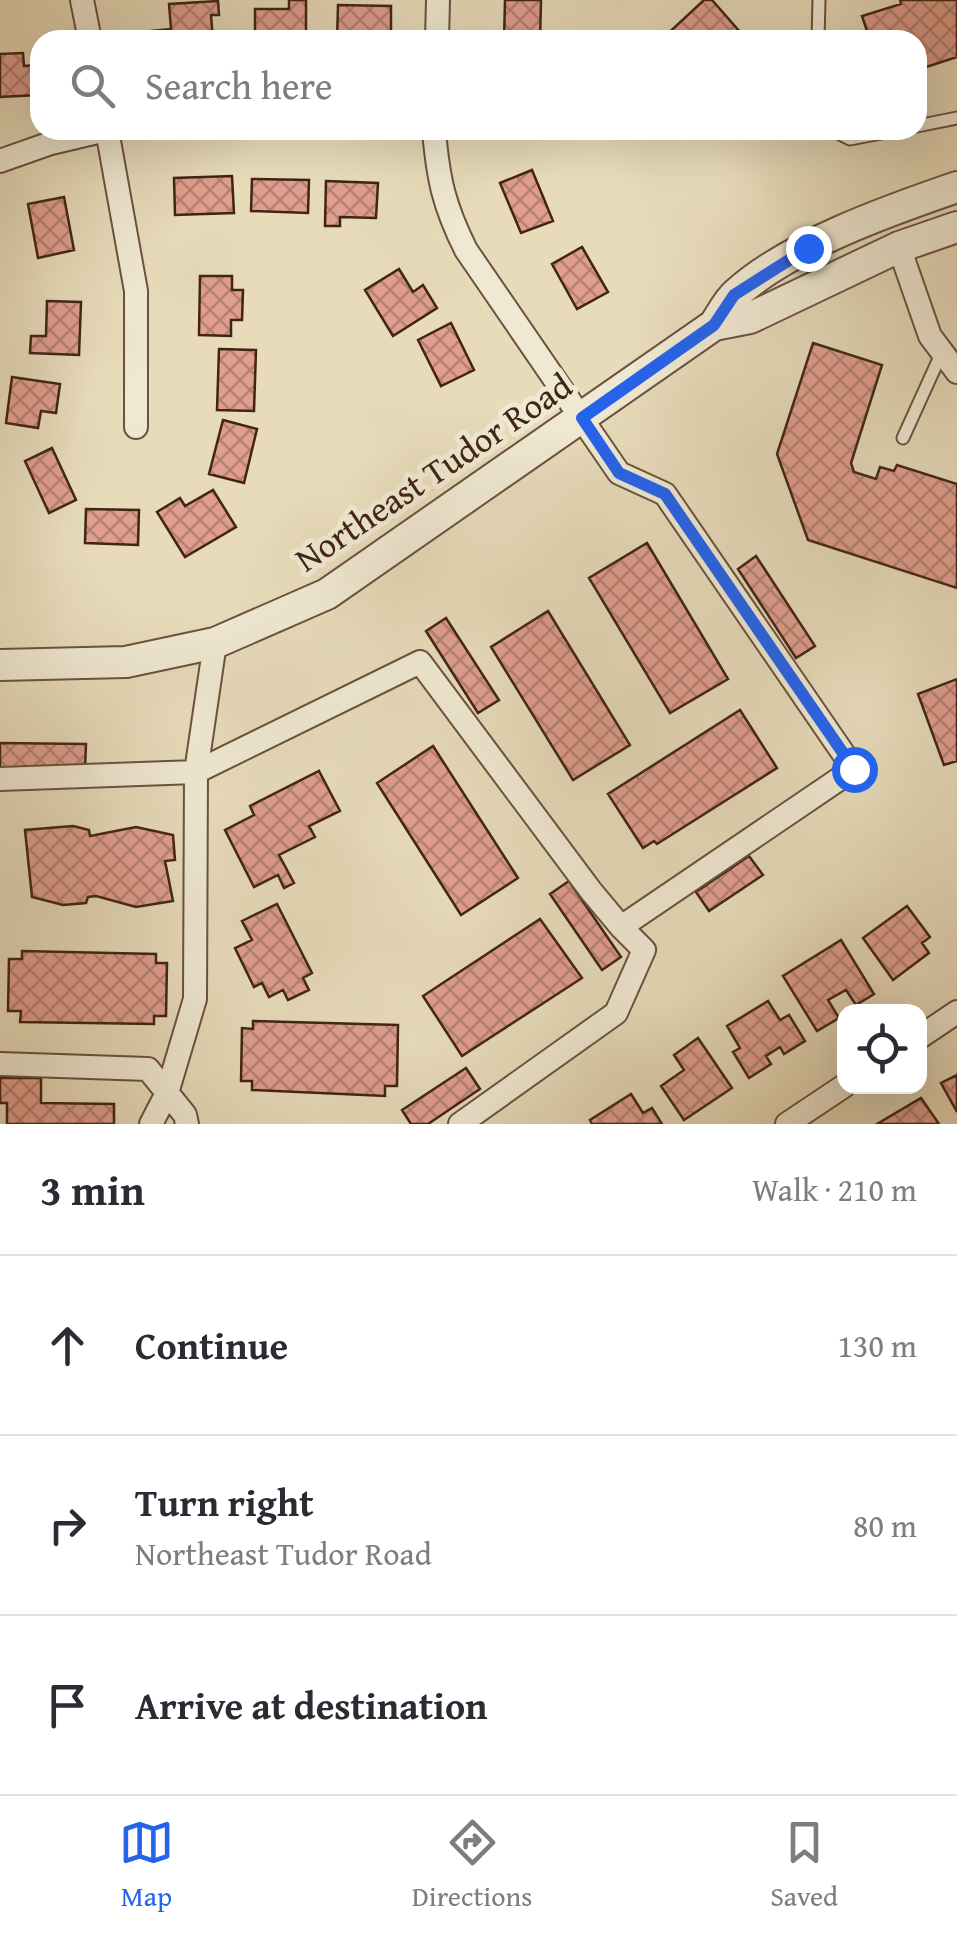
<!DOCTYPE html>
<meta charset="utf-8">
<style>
body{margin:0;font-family:"Gentium Book Plus",serif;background:#f2f2f3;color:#2b2b33}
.controls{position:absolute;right:30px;bottom:30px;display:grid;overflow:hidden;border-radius:20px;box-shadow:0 10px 40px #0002}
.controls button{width:90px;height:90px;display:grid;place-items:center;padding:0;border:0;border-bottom:2px solid #e1e1e2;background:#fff;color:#2b2b33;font:50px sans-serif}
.stop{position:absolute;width:30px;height:30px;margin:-22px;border:8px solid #2563eb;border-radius:50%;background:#fff}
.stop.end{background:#2563eb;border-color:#fff;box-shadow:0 2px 10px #0008}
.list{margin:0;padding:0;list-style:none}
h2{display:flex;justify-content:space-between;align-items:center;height:130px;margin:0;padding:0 40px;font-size:42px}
h2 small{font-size:32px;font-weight:400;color:#7c7c81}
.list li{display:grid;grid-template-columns:65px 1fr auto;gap:30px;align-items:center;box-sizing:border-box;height:180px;padding:0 40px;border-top:2px solid #e1e1e2}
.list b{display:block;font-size:38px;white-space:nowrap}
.list p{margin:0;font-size:32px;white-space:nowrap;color:#7c7c81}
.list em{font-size:32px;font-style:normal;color:#7c7c81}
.icon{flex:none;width:55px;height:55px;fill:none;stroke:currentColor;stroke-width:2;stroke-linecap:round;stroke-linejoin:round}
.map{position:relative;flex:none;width:957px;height:1124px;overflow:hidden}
.search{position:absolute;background:#fff;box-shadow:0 10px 40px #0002;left:30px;right:30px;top:30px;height:110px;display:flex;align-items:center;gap:25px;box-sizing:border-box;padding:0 35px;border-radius:30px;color:#7c7c81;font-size:38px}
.sheet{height:670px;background:#fff}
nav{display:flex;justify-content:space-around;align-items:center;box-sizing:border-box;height:140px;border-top:2px solid #e1e1e2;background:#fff;font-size:28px;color:#7c7c81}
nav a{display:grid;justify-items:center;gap:5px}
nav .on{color:#2563eb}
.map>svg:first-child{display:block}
</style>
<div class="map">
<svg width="957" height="1124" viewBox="0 0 957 1124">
<defs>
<pattern id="building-cross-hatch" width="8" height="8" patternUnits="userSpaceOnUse" patternTransform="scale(2.5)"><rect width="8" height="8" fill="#df9e8e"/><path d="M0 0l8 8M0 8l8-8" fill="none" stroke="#b68173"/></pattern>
</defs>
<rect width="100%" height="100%" fill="#e7dbba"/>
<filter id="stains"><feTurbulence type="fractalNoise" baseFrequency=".002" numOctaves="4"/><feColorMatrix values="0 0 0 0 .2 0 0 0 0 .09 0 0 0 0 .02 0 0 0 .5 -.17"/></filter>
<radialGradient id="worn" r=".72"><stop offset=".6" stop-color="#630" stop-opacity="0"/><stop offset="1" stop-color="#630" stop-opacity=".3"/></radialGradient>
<path fill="url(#building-cross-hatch)" stroke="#412416" stroke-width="2.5" d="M 289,0 L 306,0 L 306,40 L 255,40 L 255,9 L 289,9 Z
M 505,0 L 541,0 L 540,40 L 504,40 Z
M 704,0 L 712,0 L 747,40 L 661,40 Z
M 900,0 L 957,0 L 957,57 L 917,70 L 917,40 L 870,40 L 862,16 L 901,4 Z
M 218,1 L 219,15 L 211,15 L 213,40 L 151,40 L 150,31 L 171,29 L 169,4 Z
M 338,5 L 391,6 L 391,40 L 337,40 Z
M 23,53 L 24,66 L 36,65 L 38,95 L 0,97 L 0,54 Z
M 532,170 L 553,221 L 521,233 L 500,183 Z
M 232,176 L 234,213 L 175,215 L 174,178 Z
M 252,179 L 309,180 L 308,213 L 251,211 Z
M 326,181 L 378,183 L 376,218 L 340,217 L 340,226 L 325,226 Z
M 64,197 L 74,250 L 38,258 L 28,204 Z
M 582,247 L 608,292 L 577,309 L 552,264 Z
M 399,269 L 413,292 L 423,285 L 437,308 L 393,336 L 365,290 Z
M 200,276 L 232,276 L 232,290 L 243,290 L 242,320 L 231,320 L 231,336 L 199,335 Z
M 47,301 L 81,302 L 79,355 L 30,353 L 31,336 L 46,336 Z
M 451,323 L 474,370 L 441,386 L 418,340 Z
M 813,343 L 882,365 L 851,463 L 854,472 L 876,479 L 880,467 L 894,471 L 897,465 L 957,484 L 957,588 L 808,540 L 777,454 Z
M 219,349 L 256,350 L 254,411 L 217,410 Z
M 12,377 L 60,384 L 56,413 L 41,411 L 38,428 L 6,423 Z
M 223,420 L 257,429 L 244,483 L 209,474 Z
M 52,448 L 76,500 L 49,513 L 25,461 Z
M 213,490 L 236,527 L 185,557 L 157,512 L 180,498 L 185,506 Z
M 86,509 L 139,510 L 138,545 L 85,543 Z
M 647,543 L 728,679 L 670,713 L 589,578 Z
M 756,556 L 815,646 L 796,658 L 738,569 Z
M 548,611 L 630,745 L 573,780 L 491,647 Z
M 446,618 L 499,700 L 478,713 L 426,631 Z
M 957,679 L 957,761 L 944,765 L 918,694 Z
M 740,710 L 777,768 L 657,844 L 654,841 L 643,848 L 608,794 Z
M 0,743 L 86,744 L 85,769 L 0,768 Z
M 433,746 L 518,878 L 461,915 L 377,783 Z
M 319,771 L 340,811 L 309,826 L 315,837 L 279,855 L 294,883 L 284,888 L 278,875 L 254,887 L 225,830 L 254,815 L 250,806 Z
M 73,826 L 89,830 L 90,836 L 136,827 L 173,835 L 175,860 L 165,861 L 173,901 L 136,907 L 96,896 L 88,897 L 86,903 L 63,905 L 32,897 L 25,830 Z
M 749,856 L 763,875 L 709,911 L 696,892 Z
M 569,881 L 621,957 L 602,970 L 550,894 Z
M 277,904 L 312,973 L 303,978 L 309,990 L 288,1000 L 283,990 L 269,997 L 262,983 L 254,987 L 235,948 L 252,940 L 242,921 Z
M 907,906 L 930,937 L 922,943 L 929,953 L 893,980 L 863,938 Z
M 540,919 L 582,978 L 462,1056 L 423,996 Z
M 841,940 L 874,994 L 856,1005 L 846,990 L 828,1000 L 839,1018 L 817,1031 L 783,976 Z
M 22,951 L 156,954 L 156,963 L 167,963 L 166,1016 L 154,1016 L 154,1024 L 20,1022 L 21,1011 L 8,1011 L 9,959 L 22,959 Z
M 768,1001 L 780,1020 L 789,1015 L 805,1041 L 784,1054 L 780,1047 L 766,1056 L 771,1064 L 749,1078 L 733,1052 L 740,1048 L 727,1026 Z
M 253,1021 L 398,1025 L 397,1086 L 385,1086 L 385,1096 L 252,1090 L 252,1081 L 241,1081 L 242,1028 L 253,1029 Z
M 698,1038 L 732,1088 L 684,1120 L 661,1086 L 684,1070 L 674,1055 Z
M 466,1068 L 480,1089 L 428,1124 L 411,1124 L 402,1110 Z
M 957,1075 L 957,1112 L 941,1083 Z
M 0,1078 L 41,1078 L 41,1103 L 114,1104 L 114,1124 L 7,1124 L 7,1103 L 0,1103 Z
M 631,1094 L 643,1113 L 652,1108 L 662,1124 L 592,1124 L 590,1120 Z
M 921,1098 L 939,1124 L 877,1124 Z"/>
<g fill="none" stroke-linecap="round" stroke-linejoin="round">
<g stroke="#6a523f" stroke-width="15">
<path id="service" d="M 818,40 L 819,0
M 917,126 L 957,118
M 832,130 L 850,139 L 897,130
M 903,438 L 942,352"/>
</g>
<g stroke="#6a523f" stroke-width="26">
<path id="minor" d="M 82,0 L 90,40
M 437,40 L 438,0
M 107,130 L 136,291 L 136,427
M 434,130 C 438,179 444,206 466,250 L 619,473 L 665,494 L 854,769 L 621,927 L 644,950 L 616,1013 L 460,1124
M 0,161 L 51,143 L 106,130
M 899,247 L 930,336 L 957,372
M 0,779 L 196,772 L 420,662 L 591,891 L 621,927
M 920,1037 L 957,1012
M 0,1064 L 148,1069 L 185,1115 L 187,1124
M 151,1124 L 167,1093 L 195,999 L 196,772 L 215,643
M 787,1124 L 844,1086"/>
</g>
<g stroke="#6a523f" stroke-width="34">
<path id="tertiary" d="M 714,325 L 750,318 L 899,247 L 957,227
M 0,665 L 126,662 L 215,643 L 327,594 L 714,325 C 721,315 727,302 736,294 C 788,246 890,210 957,187"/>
</g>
<use href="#service" stroke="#efe8d2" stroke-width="11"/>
<use href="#minor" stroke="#efe8d2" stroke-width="22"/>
<use href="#tertiary" stroke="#efe8d2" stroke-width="30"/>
</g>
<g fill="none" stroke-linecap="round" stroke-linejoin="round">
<path stroke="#2563eb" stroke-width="12" d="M 808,248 L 734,295 L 714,325 L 582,418 L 619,473 L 665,494 L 854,769"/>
</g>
<g text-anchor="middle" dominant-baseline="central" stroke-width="10" stroke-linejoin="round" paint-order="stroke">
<g font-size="35" fill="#412416" stroke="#efe8d2">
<text transform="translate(433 472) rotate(-34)">Northeast Tudor Road</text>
</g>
</g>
<rect width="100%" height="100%" filter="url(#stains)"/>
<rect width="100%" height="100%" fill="url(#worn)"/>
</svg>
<div class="controls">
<button><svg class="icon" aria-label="locate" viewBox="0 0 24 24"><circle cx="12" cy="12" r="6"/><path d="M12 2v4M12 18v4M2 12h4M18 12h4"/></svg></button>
</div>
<div class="stop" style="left:854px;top:769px"></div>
<div class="stop end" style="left:808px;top:248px"></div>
<div class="search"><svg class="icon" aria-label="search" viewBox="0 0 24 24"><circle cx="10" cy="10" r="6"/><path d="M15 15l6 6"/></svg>Search here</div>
</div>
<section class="sheet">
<h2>3 min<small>Walk · 210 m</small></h2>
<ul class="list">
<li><svg class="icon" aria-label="ahead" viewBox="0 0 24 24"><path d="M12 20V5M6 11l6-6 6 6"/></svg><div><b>Continue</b></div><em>130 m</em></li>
<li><svg class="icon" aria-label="right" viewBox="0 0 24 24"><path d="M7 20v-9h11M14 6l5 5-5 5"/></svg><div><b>Turn right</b><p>Northeast Tudor Road</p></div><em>80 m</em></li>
<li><svg class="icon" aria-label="arrive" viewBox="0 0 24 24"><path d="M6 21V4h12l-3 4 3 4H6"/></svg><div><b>Arrive at destination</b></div></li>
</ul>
</section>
<nav>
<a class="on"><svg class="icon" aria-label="map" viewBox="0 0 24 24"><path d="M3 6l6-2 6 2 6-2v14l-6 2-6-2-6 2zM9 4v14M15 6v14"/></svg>Map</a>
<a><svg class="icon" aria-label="directions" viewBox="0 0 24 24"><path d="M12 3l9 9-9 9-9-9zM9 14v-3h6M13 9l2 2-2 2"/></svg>Directions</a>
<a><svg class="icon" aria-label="saved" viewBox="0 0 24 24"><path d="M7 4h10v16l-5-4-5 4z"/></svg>Saved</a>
</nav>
